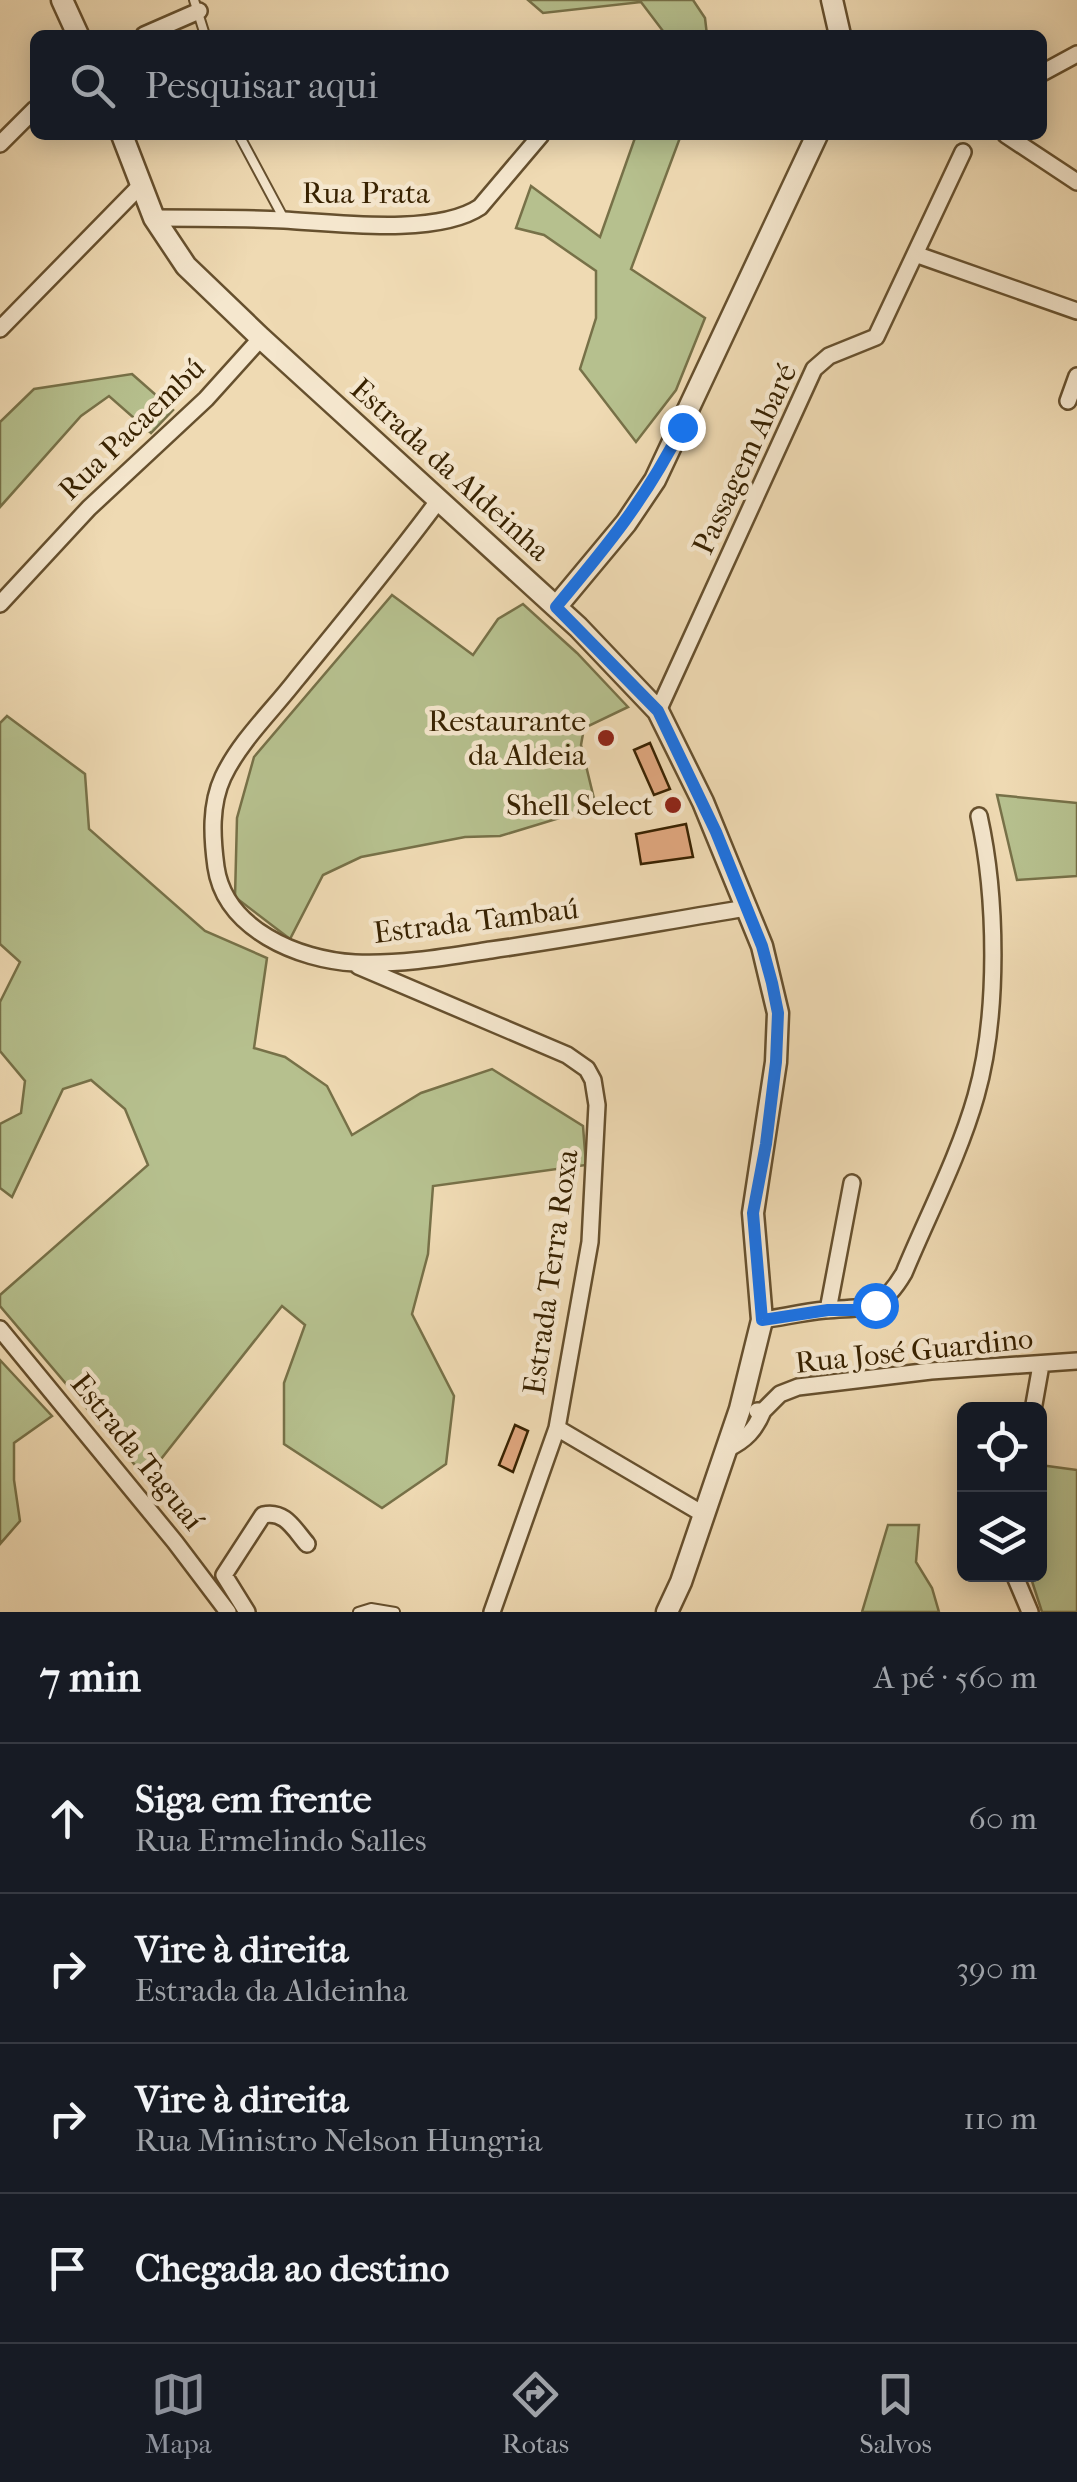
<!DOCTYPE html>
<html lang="pt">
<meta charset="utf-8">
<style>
body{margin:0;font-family:"IM FELL French Canon",serif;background:#20242c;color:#f1f3f6}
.controls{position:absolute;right:30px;bottom:30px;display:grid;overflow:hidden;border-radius:15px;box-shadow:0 5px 25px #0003}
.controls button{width:90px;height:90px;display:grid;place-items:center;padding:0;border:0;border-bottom:2px solid #363941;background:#171b24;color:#f1f3f6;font:50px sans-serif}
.stop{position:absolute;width:30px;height:30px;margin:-22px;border:8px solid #1a73e8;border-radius:50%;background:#fff}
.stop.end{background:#1a73e8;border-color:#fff;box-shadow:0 2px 10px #0008}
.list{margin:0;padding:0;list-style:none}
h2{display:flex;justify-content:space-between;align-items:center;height:130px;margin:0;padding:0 40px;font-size:42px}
h2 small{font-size:32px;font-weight:400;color:#9ea1a6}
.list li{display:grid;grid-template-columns:65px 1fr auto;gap:30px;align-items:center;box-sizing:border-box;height:150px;padding:0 40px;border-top:2px solid #363941}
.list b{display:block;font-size:38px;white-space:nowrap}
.list p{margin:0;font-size:32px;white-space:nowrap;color:#9ea1a6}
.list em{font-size:32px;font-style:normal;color:#9ea1a6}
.icon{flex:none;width:55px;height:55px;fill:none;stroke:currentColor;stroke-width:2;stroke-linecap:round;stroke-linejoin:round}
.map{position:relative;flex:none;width:1077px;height:1612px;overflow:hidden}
.search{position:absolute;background:#171b24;box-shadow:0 5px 25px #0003;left:30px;right:30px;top:30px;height:110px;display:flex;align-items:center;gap:25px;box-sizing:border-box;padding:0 35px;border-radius:15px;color:#9ea1a6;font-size:38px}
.sheet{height:730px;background:#171b24}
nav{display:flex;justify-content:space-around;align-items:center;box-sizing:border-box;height:140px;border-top:2px solid #363941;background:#171b24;font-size:28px;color:#9ea1a6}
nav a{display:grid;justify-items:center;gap:5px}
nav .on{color:#8c9099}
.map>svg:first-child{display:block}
</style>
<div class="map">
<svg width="1077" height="1612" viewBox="0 0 1077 1612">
<rect width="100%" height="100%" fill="#efdab3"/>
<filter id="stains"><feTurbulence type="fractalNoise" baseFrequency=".002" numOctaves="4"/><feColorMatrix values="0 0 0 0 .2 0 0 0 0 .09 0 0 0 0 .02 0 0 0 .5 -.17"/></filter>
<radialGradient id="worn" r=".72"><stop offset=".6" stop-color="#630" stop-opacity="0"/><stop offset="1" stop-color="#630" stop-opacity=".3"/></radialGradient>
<path fill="#b6c08e" stroke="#777148" stroke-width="2.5" d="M 528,0 L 693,0 L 705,18 L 707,35 L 666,35 L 641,2 L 543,13 Z
M 636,135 L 681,135 L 631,269 L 705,318 L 676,390 L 636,442 L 580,369 L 596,318 L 596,271 L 544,235 L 516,228 L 531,186 L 600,237 Z
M 132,374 L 173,410 L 151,433 L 109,396 L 81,416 L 0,507 L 0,422 L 34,389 Z
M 392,595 L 473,655 L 498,619 L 523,604 L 577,653 L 628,707 L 584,728 L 581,745 L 596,807 L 500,836 L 465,837 L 361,857 L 323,875 L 290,939 L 235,897 L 237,818 L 254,757 Z
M 7,716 L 85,774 L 89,829 L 205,931 L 267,958 L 254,1048 L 285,1057 L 327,1086 L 352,1135 L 421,1093 L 492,1069 L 583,1126 L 586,1165 L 433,1186 L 428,1254 L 412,1314 L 454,1396 L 446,1464 L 382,1508 L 284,1444 L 284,1383 L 305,1325 L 282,1306 L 146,1478 L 0,1306 L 0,1295 L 148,1165 L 125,1109 L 91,1080 L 63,1089 L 12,1197 L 0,1188 L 0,1124 L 21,1113 L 25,1081 L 0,1051 L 0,1002 L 20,962 L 0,944 L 0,723 Z
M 997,795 L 1077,803 L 1077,876 L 1017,880 Z
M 0,1360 L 52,1416 L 14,1443 L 14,1480 L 20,1521 L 0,1544 Z
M 1040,1465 L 1077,1470 L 1077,1612 L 1042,1612 L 1030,1575 L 1040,1574 Z
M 888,1525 L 919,1525 L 916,1562 L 932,1588 L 939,1612 L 862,1612 Z"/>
<path fill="#e0a77f" stroke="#382201" stroke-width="2.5" d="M 650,743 L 670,789 L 654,795 L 634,750 Z
M 686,824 L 693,857 L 641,864 L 636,834 Z
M 515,1425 L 528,1431 L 513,1472 L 499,1465 Z"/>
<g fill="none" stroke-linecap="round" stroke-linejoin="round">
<g stroke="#66502e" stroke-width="12">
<path id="service" d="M 194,0 L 205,35
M 239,135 L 284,219
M 358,1612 L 371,1608 L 395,1612"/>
</g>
<g stroke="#66502e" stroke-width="20">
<path id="minor" d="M 144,35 L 199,11
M 1042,73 L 1077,54
M 1006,135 L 1077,182
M 0,144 L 35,109
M 154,218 C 197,218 241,218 284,220 C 336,223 437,236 480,207 L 541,135
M 915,254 L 1077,311
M 0,329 L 141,185
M 1068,401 L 1077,376
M 438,501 C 393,562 344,621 296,680 C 272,711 240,741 223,777 C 210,805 212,837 216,867 C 225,929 298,960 355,963 C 401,965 446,957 491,950 C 576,938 661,922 746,908
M 0,604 L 89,508 L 206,399 L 261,338
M 658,711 L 814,369 L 829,356 L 876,337 L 963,152
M 358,966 L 567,1055 L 587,1069 L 593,1080 L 597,1105 L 590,1242 L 557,1428 L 492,1612
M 828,1310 L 852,1183
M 762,1320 C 783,1317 804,1312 825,1310 C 866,1306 880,1314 904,1273 C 928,1215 959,1156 976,1096 C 999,1015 997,897 979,816
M 0,1329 L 175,1542 L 228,1612
M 1033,1410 L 1041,1365
M 763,1411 L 780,1394 L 798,1387 L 931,1371 L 1077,1361
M 557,1428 L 703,1514
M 727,1449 C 746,1440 755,1430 763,1411 L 757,1411
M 1014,1574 L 1030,1612
M 247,1612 L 224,1575 L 263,1515 C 285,1510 294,1529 307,1544"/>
</g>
<g stroke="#66502e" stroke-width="25">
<path id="tertiary" d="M 62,0 L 78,35
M 832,0 L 840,35
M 122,135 L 154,218 L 186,266 L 261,338 L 578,627 L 658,711 L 703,802 L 762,946 L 778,1013 L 776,1062 L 753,1213 L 762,1320 L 740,1409 L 681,1582 L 667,1612
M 556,607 L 626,523 L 655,480 L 817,135"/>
</g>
<use href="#service" stroke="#f5e7ce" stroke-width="8"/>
<use href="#minor" stroke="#f5e7ce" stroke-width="15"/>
<use href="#tertiary" stroke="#f5e7ce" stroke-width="20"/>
</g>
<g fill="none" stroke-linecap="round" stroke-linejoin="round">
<path stroke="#1a73e8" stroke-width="12" d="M 682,427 C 646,499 607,546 556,607 L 658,711 L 716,832 L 762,946 L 772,983 L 778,1013 L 776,1062 L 766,1144 L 753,1213 L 762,1320 L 828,1310 L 858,1310 L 875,1305"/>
</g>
<g fill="#8f2418" stroke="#f5e7ce" stroke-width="4">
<circle cx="606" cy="738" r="10"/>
<circle cx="673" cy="805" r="10"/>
</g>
<g text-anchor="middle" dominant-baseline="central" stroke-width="9" stroke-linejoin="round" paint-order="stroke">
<g font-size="30" fill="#382201" stroke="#f5e7ce">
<text x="366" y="193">Rua Prata</text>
<text transform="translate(132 429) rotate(-44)">Rua Pacaembú</text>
<text transform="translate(745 459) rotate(-65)">Passagem Abaré</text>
<text transform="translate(450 470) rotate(42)">Estrada da Aldeinha</text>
<text transform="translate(476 921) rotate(-7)">Estrada Tambaú</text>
<text transform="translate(551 1272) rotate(-82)">Estrada Terra Roxa</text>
<text transform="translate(914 1351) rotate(-6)">Rua José Guardino</text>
<text transform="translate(137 1452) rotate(51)">Estrada Taguaí</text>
</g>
<g font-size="30" fill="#382201" stroke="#f5e7ce" text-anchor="end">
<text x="586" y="721">Restaurante<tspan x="586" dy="34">da Aldeia</tspan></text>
<text x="653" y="805">Shell Select</text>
</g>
</g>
<rect width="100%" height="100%" filter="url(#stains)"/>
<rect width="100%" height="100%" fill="url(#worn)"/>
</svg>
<div class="controls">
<button><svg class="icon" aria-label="locate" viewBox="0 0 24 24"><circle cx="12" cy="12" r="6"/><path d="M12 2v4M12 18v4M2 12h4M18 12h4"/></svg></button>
<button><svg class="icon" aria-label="layers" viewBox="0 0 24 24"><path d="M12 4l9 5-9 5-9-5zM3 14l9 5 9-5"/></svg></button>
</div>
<div class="stop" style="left:875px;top:1305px"></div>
<div class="stop end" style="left:682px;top:427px"></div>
<div class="search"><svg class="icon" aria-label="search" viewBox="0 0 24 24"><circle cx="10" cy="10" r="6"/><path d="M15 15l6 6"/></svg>Pesquisar aqui</div>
</div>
<section class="sheet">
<h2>7 min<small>A pé · 560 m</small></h2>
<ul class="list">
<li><svg class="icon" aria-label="ahead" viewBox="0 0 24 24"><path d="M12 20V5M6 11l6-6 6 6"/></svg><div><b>Siga em frente</b><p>Rua Ermelindo Salles</p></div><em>60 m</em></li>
<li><svg class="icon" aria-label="right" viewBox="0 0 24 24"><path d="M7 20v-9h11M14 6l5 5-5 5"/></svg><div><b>Vire à direita</b><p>Estrada da Aldeinha</p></div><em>390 m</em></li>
<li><svg class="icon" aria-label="right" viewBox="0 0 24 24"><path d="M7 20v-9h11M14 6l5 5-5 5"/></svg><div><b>Vire à direita</b><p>Rua Ministro Nelson Hungria</p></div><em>110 m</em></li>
<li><svg class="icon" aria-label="arrive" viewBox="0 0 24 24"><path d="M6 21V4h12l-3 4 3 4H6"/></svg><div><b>Chegada ao destino</b></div></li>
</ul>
</section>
<nav>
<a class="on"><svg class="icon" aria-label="map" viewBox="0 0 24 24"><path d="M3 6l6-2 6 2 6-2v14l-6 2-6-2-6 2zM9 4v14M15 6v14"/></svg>Mapa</a>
<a><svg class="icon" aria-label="directions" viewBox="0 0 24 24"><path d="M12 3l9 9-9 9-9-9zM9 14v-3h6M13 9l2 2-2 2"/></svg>Rotas</a>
<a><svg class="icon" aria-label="saved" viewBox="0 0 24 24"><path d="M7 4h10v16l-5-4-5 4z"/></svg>Salvos</a>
</nav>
